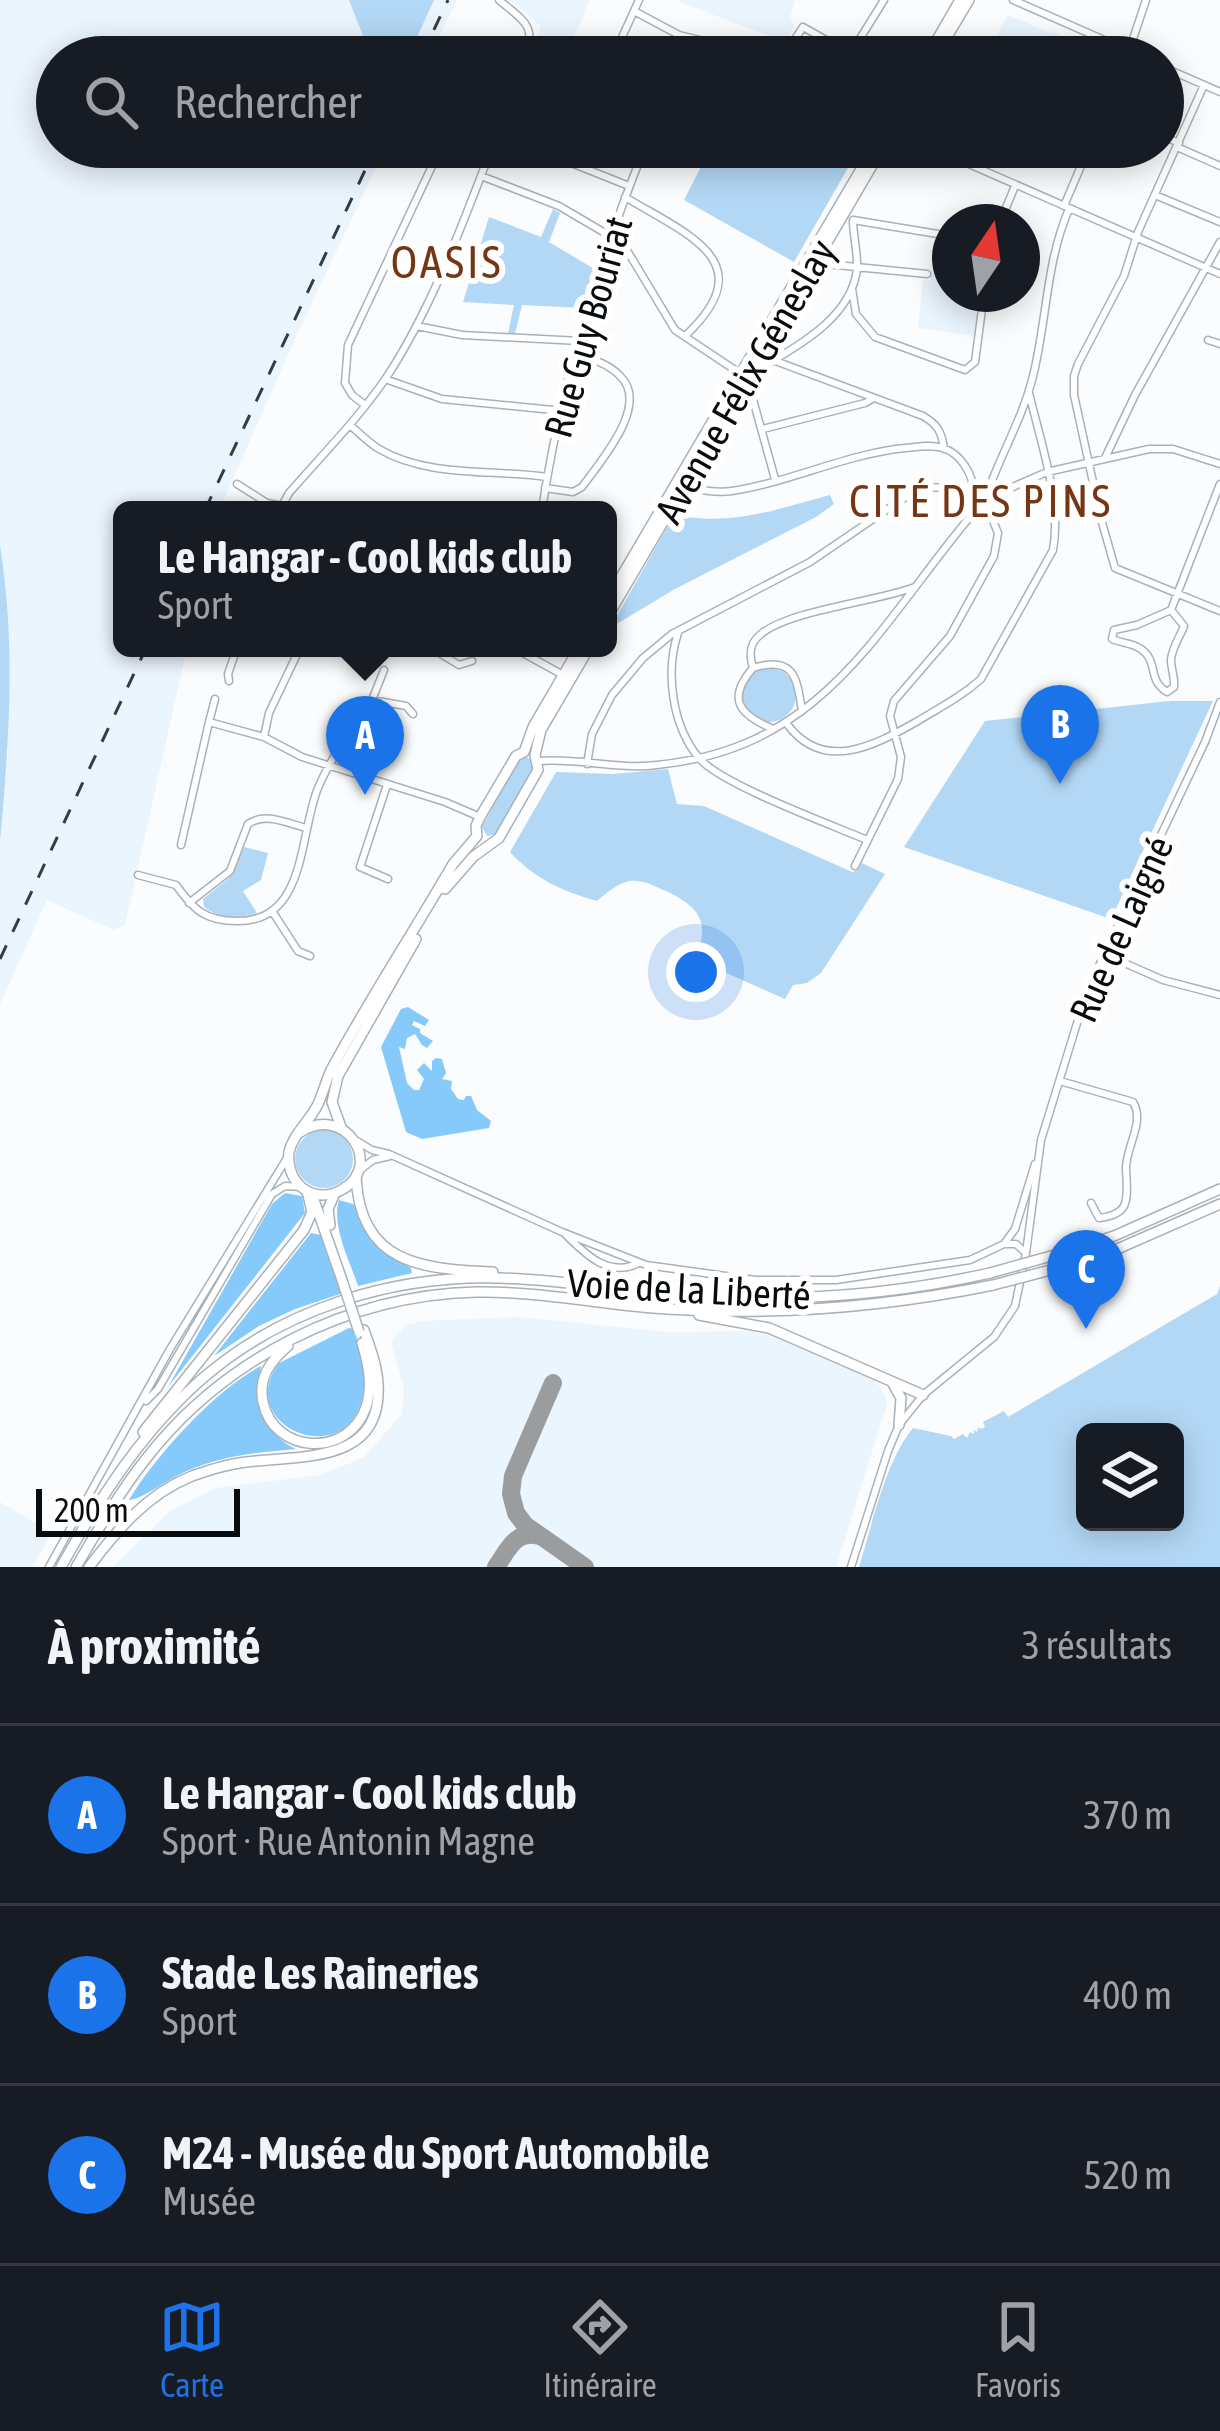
<!DOCTYPE html>
<html lang="fr">
<meta charset="utf-8">
<style>
body{margin:0;font-family:"Asap Condensed",sans-serif;background:#242831;color:#f1f3f6}
.controls{position:absolute;right:36px;bottom:36px;display:grid;overflow:hidden;border-radius:18px;box-shadow:0 6px 30px #0003}
.controls button{width:108px;height:108px;display:grid;place-items:center;padding:0;border:0;border-bottom:3px solid #363941;background:#171b24;color:#f1f3f6;font:60px sans-serif}
.compass{position:absolute;left:932px;top:204px;width:108px;height:108px;border-radius:50%;background:#171b24;box-shadow:0 6px 30px #0003;rotate:13deg}
.scale{position:absolute;left:36px;bottom:30px;width:204px;box-sizing:border-box;padding-left:12px;border:6px solid #080c0e;border-top:0;font-size:33px;line-height:42px;white-space:nowrap;color:#080c0e;-webkit-text-stroke:9px #fff;paint-order:stroke}
.you{position:absolute;left:696px;top:972px;width:42px;height:42px;margin:-30px;border:9px solid #fff;border-radius:50%;background:#1a73e8;box-shadow:0 0 0 18px #1a73e833}
.badge{display:grid;place-items:center;width:78px;height:78px;border-radius:50%;background:#1a73e8;color:#fff;font-size:39px;font-weight:700}
.pin{position:absolute;translate:-50% -99px;filter:drop-shadow(0 3px 6px #0008)}
.pin::after{content:'';position:absolute;top:63px;width:42px;height:36px;background:inherit;clip-path:polygon(0 0,100% 0,50% 100%)}
.popup{position:absolute;left:113px;top:501px;width:504px;height:156px;box-sizing:border-box;display:grid;place-content:center;border-radius:18px;background:#171b24;filter:drop-shadow(0 3px 9px #0005);font-size:39px;white-space:nowrap;color:#9ea1a6}
.popup b{font-size:45px;color:#f1f3f6}
.popup::after{content:'';position:absolute;left:50%;top:100%;margin-left:-24px;border:24px solid transparent;border-top-color:#171b24}
.list{margin:0;padding:0;list-style:none}
h2{display:flex;justify-content:space-between;align-items:center;height:156px;margin:0;padding:0 48px;font-size:51px}
h2 small{font-size:39px;font-weight:400;color:#9ea1a6}
.list li{display:grid;grid-template-columns:78px 1fr auto;gap:36px;align-items:center;box-sizing:border-box;height:180px;padding:0 48px;border-top:3px solid #363941}
.list b{display:block;font-size:45px;white-space:nowrap}
.list p{margin:0;font-size:39px;white-space:nowrap;color:#9ea1a6}
.list em{font-size:39px;font-style:normal;color:#9ea1a6}
.icon{flex:none;width:66px;height:66px;fill:none;stroke:currentColor;stroke-width:2;stroke-linecap:round;stroke-linejoin:round}
.map{position:relative;flex:none;width:1220px;height:1567px;overflow:hidden}
.search{position:absolute;background:#171b24;box-shadow:0 6px 30px #0003;left:36px;right:36px;top:36px;height:132px;display:flex;align-items:center;gap:30px;box-sizing:border-box;padding:0 42px;border-radius:66px;color:#9ea1a6;font-size:45px}
.sheet{height:696px;background:#171b24}
nav{display:flex;justify-content:space-around;align-items:center;box-sizing:border-box;height:168px;border-top:3px solid #363941;background:#171b24;font-size:33px;color:#9ea1a6}
nav a{display:grid;justify-items:center;gap:6px}
nav .on{color:#1a73e8}
.map>svg:first-child{display:block}
</style>
<div class="map">
<svg width="1220" height="1567" viewBox="0 0 1220 1567">
<rect width="100%" height="100%" fill="#fafcfd"/>
<path fill="#ebf5fe" d="M 0,0 L 457,0 L 429,57 L 57,57 L 57,147 L 386,147 L 306,315 L 219,510 L 122,510 L 122,648 L 187,648 L 125,925 L 114,930 L 47,900 L 0,1004 L 0,842 L 8,753 L 8,636 L 0,546 Z
M 510,0 L 590,0 L 565,57 L 557,57 L 535,48 L 541,26 Z
M 681,0 L 795,0 L 790,18 L 794,26 L 785,42 L 680,2 Z
M 1008,15 L 1050,33 L 1052,31 L 1103,57 L 984,57 Z
M 932,268 L 950,269 L 950,294 L 980,294 L 974,336 L 918,328 L 923,280 L 930,281 Z
M 518,1317 L 666,1332 L 750,1331 L 776,1337 L 877,1382 L 887,1400 L 886,1407 L 836,1567 L 113,1567 L 171,1510 L 216,1488 L 320,1475 L 363,1458 L 402,1414 L 404,1389 L 391,1341 L 406,1325 L 423,1321 Z
M 0,1502 L 52,1533 L 32,1567 L 0,1567 Z"/>
<path fill="#b3d8f6" fill-rule="evenodd" d="M 349,0 L 434,0 L 408,57 L 376,57 L 367,46 Z
M 711,147 L 860,147 L 794,262 L 684,200 Z
M 553,209 L 560,213 L 549,242 L 596,270 L 584,308 L 522,305 L 515,334 L 508,333 L 514,305 L 463,302 L 489,217 L 541,237 Z
M 830,495 L 834,504 L 816,517 L 675,589 L 610,628 L 674,515 C 733,526 774,510 830,495 Z
M 0,546 C 16,643 9,745 0,842 Z
M742 695a27 27 0 1 1 54 0a27 27 0 1 1-54 0Z
M 1169,701 L 1213,701 L 1113,915 L 1105,917 L 904,847 L 985,721 Z
M 524,756 L 533,760 L 533,769 L 498,834 L 487,836 L 482,827 L 518,759 Z
M 668,769 L 677,804 L 704,806 L 852,872 L 858,870 L 862,863 L 885,874 L 821,973 L 807,983 L 793,985 L 785,999 L 695,959 C 711,923 700,907 666,891 C 655,886 642,879 629,881 C 617,884 606,893 597,901 C 562,891 535,879 510,852 L 556,772 L 613,774 Z
M 244,847 L 268,853 L 261,880 L 243,891 L 257,913 C 237,919 220,919 204,907 L 203,899 L 228,879 Z
M295 1159a29 29 0 1 1 58 0a29 29 0 1 1-58 0Z
M 1220,1286 L 1220,1567 L 859,1567 C 872,1525 885,1462 913,1428 L 951,1436 L 954,1439 L 963,1434 L 967,1438 L 970,1432 L 974,1434 L 974,1430 L 977,1432 L 978,1427 L 981,1429 L 985,1427 L 983,1422 L 1004,1411 L 1008,1417 L 1217,1294 ZM 1175,1432 L 1175,1522 L 1085,1522 L 1085,1432 Z"/>
<path fill="#86c9fb" d="M 408,1007 L 429,1020 L 425,1026 L 414,1021 L 412,1025 L 420,1029 L 420,1033 L 433,1041 L 427,1048 L 422,1045 L 415,1034 L 407,1038 L 405,1049 L 399,1047 L 407,1083 L 414,1090 L 419,1090 L 424,1079 L 417,1070 L 424,1063 L 432,1071 L 432,1061 L 436,1058 L 442,1059 L 446,1073 L 442,1079 L 452,1081 L 451,1089 L 458,1099 L 464,1100 L 466,1096 L 471,1096 L 477,1110 L 491,1121 L 489,1128 L 422,1139 L 406,1132 L 381,1047 L 401,1009 Z
M 285,1193 L 302,1196 L 305,1213 L 168,1387 L 272,1204 Z
M 339,1200 L 353,1204 C 370,1231 383,1253 411,1268 L 412,1273 L 358,1286 C 350,1261 331,1226 339,1200 Z
M 311,1233 L 321,1235 L 343,1293 L 295,1309 L 259,1326 L 214,1356 Z
M 349,1328 L 355,1329 C 359,1350 367,1374 363,1395 C 348,1474 232,1426 279,1363 Z
M 261,1366 C 256,1400 262,1433 296,1449 C 259,1452 223,1456 189,1470 C 171,1477 143,1499 129,1500 C 155,1456 216,1389 261,1366 Z"/>
<g fill="none" stroke-linecap="round" stroke-linejoin="round">
<path stroke="#9a9c9e" stroke-width="18" d="M 553,1383 L 513,1476 L 511,1494 L 516,1513 L 525,1525 L 585,1567
M 496,1567 C 508,1550 516,1529 539,1536"/>
<g stroke="#a8b1b9" stroke-width="9">
<path id="minor" d="M 499,0 C 522,20 537,24 526,57
M 1013,0 L 1143,57
M 634,11 L 679,35 L 716,44 L 739,57
M 851,53 L 884,0
M 613,57 L 639,0
M 779,57 L 787,51 L 803,27 L 856,57
M 1127,57 L 1146,0
M 1163,67 L 1220,92
M 1204,85 L 1138,232 L 1124,276 L 1078,364 L 1074,376 L 1074,395 L 1101,519 L 1115,568 L 1220,611
M 1163,136 L 1179,143
M 531,147 L 629,186
M 678,147 L 689,152
M 930,147 L 1220,274
M 1177,147 L 1220,166
M 481,176 L 559,206 L 605,233 L 628,252 L 675,330 L 747,378 L 775,479
M 1155,195 L 1220,222
M 625,197 C 688,235 764,262 685,336
M 1064,206 L 1089,147
M 853,220 L 950,236
M 1000,222 L 1015,186
M 816,263 L 927,274
M 852,289 L 856,314 L 875,337 L 965,370 L 975,362 L 984,294
M 417,326 L 462,335 L 580,341
M 1208,340 L 1220,344
M 762,356 L 923,416 C 937,424 942,432 944,449
M 772,361 C 807,341 852,313 857,269 C 858,253 853,236 853,220
M 385,379 L 442,399 L 563,411
M 365,405 L 352,395 L 345,383 L 348,345 L 441,147
M 350,425 C 359,433 369,443 379,449 C 429,478 492,469 547,477
M 763,429 L 865,403 L 872,399
M 1105,458 L 1135,395 L 1220,242
M 237,484 L 267,503 L 282,506 L 284,510
M 686,485 C 700,491 718,493 732,491 C 791,482 846,454 905,448 C 917,447 931,444 943,448 C 961,454 972,473 974,491
M 545,488 L 573,492 L 582,487 C 599,463 651,405 620,376 C 609,364 592,359 576,354
M 988,491 C 1002,452 1023,417 1033,376 C 1047,320 1046,262 1069,209
M 992,496 L 1047,472 L 1149,449 L 1173,449 L 1220,464
M 282,506 L 289,493 C 322,455 358,419 386,378 C 430,312 464,221 492,147
M 542,510 C 560,388 599,261 645,147
M 974,512 L 968,502 L 970,494 L 981,489 L 990,493
M 1171,610 L 1184,626 C 1180,637 1172,647 1171,660 C 1171,669 1175,677 1174,687 L 1167,692 C 1147,680 1159,662 1141,649 C 1133,643 1121,643 1112,639 L 1114,630 L 1137,625 L 1171,610 L 1220,484
M 678,633 C 665,672 672,726 699,758 C 720,784 832,825 867,840
M 431,648 L 459,665 L 472,661
M 514,648 L 563,675
M 753,668 C 749,655 749,643 761,634 C 790,610 875,602 915,587
M 229,681 L 228,674 L 237,648
M 372,700 L 384,670
M 209,722 L 215,699
M 787,724 C 823,773 874,746 916,722 C 939,708 961,697 981,679 L 1053,550 C 1062,502 1040,440 1029,393
M 771,728 C 738,714 727,698 753,668 C 795,655 797,679 802,711
M 264,737 L 269,713 L 300,648
M 538,761 C 577,757 617,770 657,765 C 826,748 877,627 974,512
M 587,764 L 592,734 L 612,695 L 643,658 L 672,634 L 810,562 L 904,498 L 926,487 L 949,488 L 968,498
M 387,785 L 360,867 L 388,879
M 181,845 L 209,722 L 264,737 L 302,757 L 445,802 L 480,817
M 855,866 L 898,779 L 901,757 L 890,716 L 894,701 L 950,636 L 994,556 L 998,533 L 989,511
M 138,875 L 176,885 C 194,910 205,921 237,921 C 307,922 299,834 318,788 C 331,757 353,728 372,700 L 406,706 L 413,714
M 189,903 L 230,871 L 248,824 C 265,812 287,823 306,828
M 272,911 L 298,951 L 310,956
M 1104,954 L 1163,980 L 1220,995
M 1060,1081 L 1133,1102 C 1145,1121 1127,1145 1126,1167 C 1126,1178 1129,1196 1124,1206 C 1119,1215 1108,1217 1099,1218 L 1091,1203
M 357,1141 L 372,1150 L 389,1154 L 562,1232 L 646,1265 L 755,1280 L 836,1280 L 970,1260 L 1004,1244 L 1015,1229 L 1035,1164
M 360,1170 L 373,1160 L 390,1156
M 565,1234 C 586,1255 609,1278 639,1263
M 1004,1244 L 1016,1244 L 1026,1253
M 146,1401 L 158,1389 L 272,1194 L 285,1186 L 301,1187
M 49,1567 L 170,1349 L 287,1158"/>
</g>
<g stroke="#a8b1b9" stroke-width="9">
<path id="tertiary" d="M 851,1567 L 888,1451 L 899,1425 L 923,1395 L 994,1337 L 1015,1306 L 1026,1253 L 1041,1140 L 1078,1020 L 1098,968 L 1205,742 L 1220,702"/>
</g>
<g stroke="#a8b1b9" stroke-width="12">
<path id="primary" d="M 927,57 L 960,0
M 935,57 L 969,0
M 608,599 L 874,147
M 608,616 L 883,147
M 535,755 L 541,730 L 589,648
M 477,836 L 476,826 L 480,817 L 516,756 L 524,752 L 533,727 L 579,648
M 445,889 L 473,857 L 499,838 L 538,770 L 535,755
M 341,1127 L 332,1102 L 338,1076 L 416,939
M 299,1133 C 345,1102 384,1165 343,1189 C 332,1196 318,1197 307,1191 C 293,1183 287,1167 289,1152 C 293,1134 310,1121 318,1104 C 323,1093 326,1081 331,1070 C 369,1000 413,933 453,864 L 477,836"/>
</g>
<g stroke="#a8b1b9" stroke-width="12">
<path id="trunk" d="M 356,1176 C 360,1264 421,1269 493,1272
M 314,1200 L 343,1283
M 330,1225 L 328,1209 L 335,1193
M 1062,1253 L 1114,1236 L 1220,1189
M 1062,1267 L 1115,1250 L 1220,1204
M 699,1315 L 769,1328 L 923,1395
M 288,1346 C 270,1361 258,1378 263,1402 C 274,1455 349,1458 366,1407 C 373,1386 368,1363 362,1343
M 892,1382 L 901,1398 L 899,1425
M 143,1432 L 304,1230 L 312,1212 L 307,1191
M 61,1567 C 99,1499 143,1430 203,1378 C 284,1308 394,1275 499,1278 C 572,1280 645,1294 718,1297 C 809,1301 901,1293 990,1273
M 76,1567 C 98,1530 119,1493 145,1460 C 223,1359 348,1295 476,1292 C 540,1291 603,1305 667,1309 C 777,1316 885,1307 993,1285
M 89,1567 C 117,1530 147,1494 192,1476 C 209,1470 227,1464 246,1462 C 300,1455 383,1465 378,1384 C 377,1365 370,1347 364,1330"/>
</g>
<use href="#minor" stroke="#fff" stroke-width="6"/>
<use href="#tertiary" stroke="#fff" stroke-width="6"/>
<use href="#primary" stroke="#fff" stroke-width="9"/>
<use href="#trunk" stroke="#fff" stroke-width="9"/>
<path stroke="#393c3e" stroke-width="3" stroke-dasharray="15 15" stroke-linecap="butt" d="M 421,57 L 448,0
M 205,510 L 376,147
M 0,959 L 146,648"/>
<g stroke="#a8b1b9" stroke-width="12" stroke-linecap="butt">
<path id="trunk-bridge" d="M 990,1273 L 1062,1253
M 343,1283 L 359,1332
M 993,1285 L 1062,1267"/>
</g>
<use href="#trunk-bridge" stroke="#fff" stroke-width="9"/>
</g>
<g text-anchor="middle" dominant-baseline="central" stroke-width="12" stroke-linejoin="round" paint-order="stroke">
<g font-size="39" fill="#080c0e" stroke="#fff">
<text transform="translate(588 327) rotate(-74)">Rue Guy Bouriat</text>
<text transform="translate(745 381) rotate(-60)">Avenue Félix Géneslay</text>
<text transform="translate(1121 929) rotate(-66)">Rue de Laigné</text>
<text transform="translate(689 1289) rotate(3)">Voie de la Liberté</text>
</g>
<g font-size="45" letter-spacing="3" fill="#763614" stroke="#fff">
<text x="447" y="262">OASIS</text>
<text x="981" y="501">CITÉ DES PINS</text>
</g>
</g>
</svg>
<div class="controls">
<button><svg class="icon" aria-label="layers" viewBox="0 0 24 24"><path d="M12 4l9 5-9 5-9-5zM3 14l9 5 9-5"/></svg></button>
</div>
<svg class="compass" viewBox="-18 -18 36 36"><path d="M0-13l5 13h-10z" fill="#e53935"/><path d="M0 13l5-13h-10z" fill="#9ea1a6"/></svg>
<div class="scale">200 m</div>
<div class="you"></div>
<div class="pin badge" style="left:365px;top:795px">A</div>
<div class="popup"><b>Le Hangar - Cool kids club</b>Sport</div>
<div class="pin badge" style="left:1060px;top:784px">B</div>
<div class="pin badge" style="left:1086px;top:1329px">C</div>
<div class="search"><svg class="icon" aria-label="search" viewBox="0 0 24 24"><circle cx="10" cy="10" r="6"/><path d="M15 15l6 6"/></svg>Rechercher</div>
</div>
<section class="sheet">
<h2>À proximité<small>3 résultats</small></h2>
<ul class="list">
<li><span class="badge">A</span><div><b>Le Hangar - Cool kids club</b><p>Sport · Rue Antonin Magne</p></div><em>370 m</em></li>
<li><span class="badge">B</span><div><b>Stade Les Raineries</b><p>Sport</p></div><em>400 m</em></li>
<li><span class="badge">C</span><div><b>M24 - Musée du Sport Automobile</b><p>Musée</p></div><em>520 m</em></li>
</ul>
</section>
<nav>
<a class="on"><svg class="icon" aria-label="map" viewBox="0 0 24 24"><path d="M3 6l6-2 6 2 6-2v14l-6 2-6-2-6 2zM9 4v14M15 6v14"/></svg>Carte</a>
<a><svg class="icon" aria-label="directions" viewBox="0 0 24 24"><path d="M12 3l9 9-9 9-9-9zM9 14v-3h6M13 9l2 2-2 2"/></svg>Itinéraire</a>
<a><svg class="icon" aria-label="saved" viewBox="0 0 24 24"><path d="M7 4h10v16l-5-4-5 4z"/></svg>Favoris</a>
</nav>
